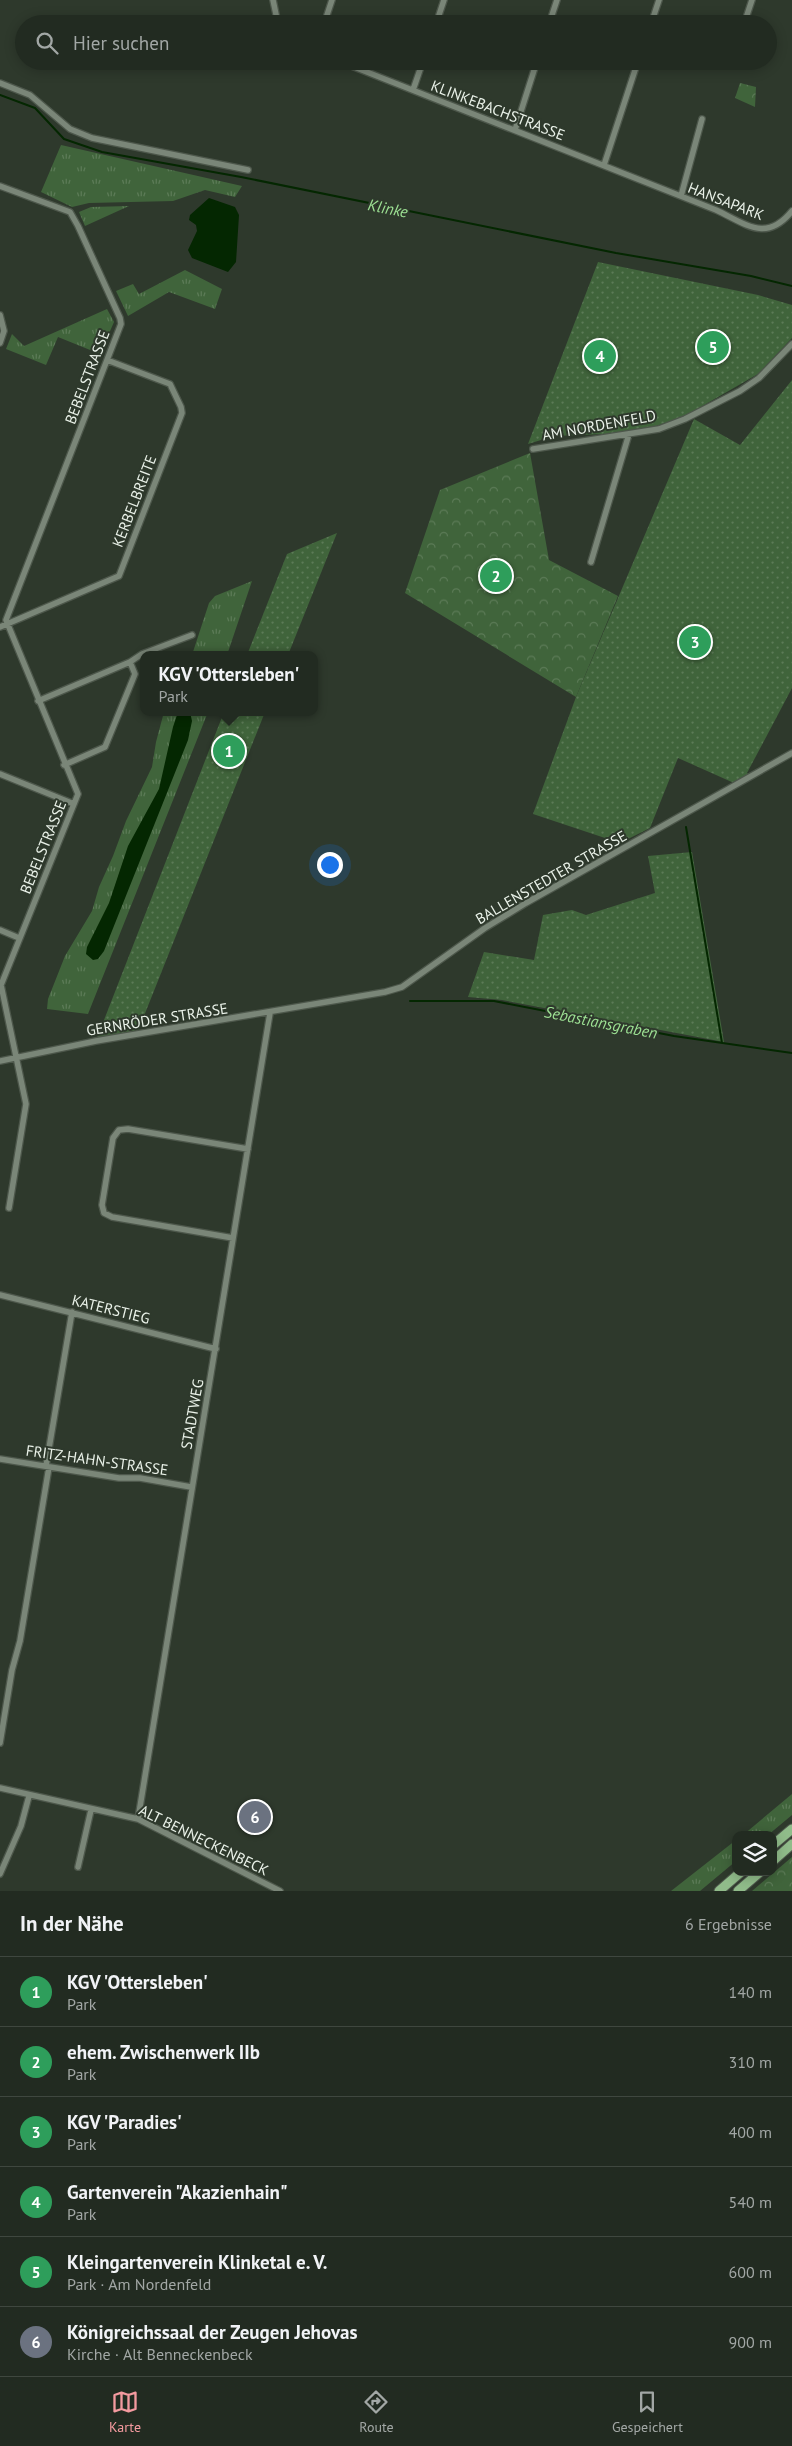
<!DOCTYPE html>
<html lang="de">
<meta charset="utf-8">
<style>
body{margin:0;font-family:"PT Sans",sans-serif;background:#2a332a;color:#f1f3f6}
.controls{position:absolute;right:15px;bottom:15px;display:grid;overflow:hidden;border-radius:10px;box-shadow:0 2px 12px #0003}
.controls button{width:45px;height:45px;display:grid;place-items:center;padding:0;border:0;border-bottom:1px solid #3f473f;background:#222b21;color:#f1f3f6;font:25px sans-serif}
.you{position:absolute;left:329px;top:864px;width:18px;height:18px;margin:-12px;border:4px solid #fff;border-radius:50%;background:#1a73e8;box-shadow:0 0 0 8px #1a73e833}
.badge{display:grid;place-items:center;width:32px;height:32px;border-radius:50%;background:#f49a9f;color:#fff;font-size:16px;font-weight:700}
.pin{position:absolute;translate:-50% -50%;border:2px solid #fff;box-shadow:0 1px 5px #0006}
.popup{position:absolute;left:140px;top:651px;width:178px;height:65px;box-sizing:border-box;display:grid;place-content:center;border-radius:10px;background:#222b21;filter:drop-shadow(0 1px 4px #0005);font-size:16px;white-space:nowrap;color:#a2a7a5}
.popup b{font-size:19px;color:#f1f3f6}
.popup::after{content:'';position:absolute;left:50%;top:100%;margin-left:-10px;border:10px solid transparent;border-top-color:#222b21}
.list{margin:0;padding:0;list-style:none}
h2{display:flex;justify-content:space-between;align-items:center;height:65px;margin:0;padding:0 20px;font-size:21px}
h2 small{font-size:16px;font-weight:400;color:#a2a7a5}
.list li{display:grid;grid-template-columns:32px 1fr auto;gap:15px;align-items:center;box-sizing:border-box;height:70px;padding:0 20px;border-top:1px solid #3f473f}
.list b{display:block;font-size:19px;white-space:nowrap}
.list p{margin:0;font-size:16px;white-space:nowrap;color:#a2a7a5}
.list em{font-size:16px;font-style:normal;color:#a2a7a5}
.icon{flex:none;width:28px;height:28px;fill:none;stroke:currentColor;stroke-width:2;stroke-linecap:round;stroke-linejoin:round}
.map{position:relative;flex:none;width:792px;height:1891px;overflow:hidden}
.search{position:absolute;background:#222b21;box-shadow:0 2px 12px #0003;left:15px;right:15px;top:15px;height:55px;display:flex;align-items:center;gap:12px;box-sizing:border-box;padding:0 18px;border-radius:28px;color:#a2a7a5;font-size:19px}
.sheet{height:485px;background:#222b21}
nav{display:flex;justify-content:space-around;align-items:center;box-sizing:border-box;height:70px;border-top:1px solid #3f473f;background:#222b21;font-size:14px;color:#a2a7a5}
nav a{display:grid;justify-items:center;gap:2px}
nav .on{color:#f49a9f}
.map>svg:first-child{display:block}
</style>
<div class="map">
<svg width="792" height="1891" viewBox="0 0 792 1891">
<defs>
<pattern id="grass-tufts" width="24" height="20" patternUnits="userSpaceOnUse" patternTransform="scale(1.25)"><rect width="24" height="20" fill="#40643b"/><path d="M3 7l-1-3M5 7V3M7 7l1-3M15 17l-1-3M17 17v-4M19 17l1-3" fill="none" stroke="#5c7b57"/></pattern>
<pattern id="forest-crowns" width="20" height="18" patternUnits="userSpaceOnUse" patternTransform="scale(1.25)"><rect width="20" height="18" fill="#40643b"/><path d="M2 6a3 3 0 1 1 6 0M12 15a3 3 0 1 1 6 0" fill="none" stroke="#5c7b57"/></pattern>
<pattern id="garden-dots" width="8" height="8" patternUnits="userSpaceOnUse" patternTransform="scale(1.25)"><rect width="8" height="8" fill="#40643b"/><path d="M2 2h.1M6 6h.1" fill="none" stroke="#5c7b57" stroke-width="1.8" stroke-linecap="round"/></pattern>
</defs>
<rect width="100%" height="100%" fill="#2e392c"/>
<path fill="url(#grass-tufts)" d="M 61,145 L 242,186 L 235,197 L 205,190 L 173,201 L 89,203 L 72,207 L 41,192 Z
M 129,206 L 85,226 L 79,212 L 91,207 Z
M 185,270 L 222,289 L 215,309 L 169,292 L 128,316 L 116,291 L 133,284 L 139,294 Z
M 107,309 L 114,322 L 100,354 L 58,337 L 46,365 L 6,349 L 12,334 L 24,346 Z
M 252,581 L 227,655 L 192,655 L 209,603 L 215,596 Z
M 164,712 L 208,712 L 88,1014 L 47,1009 L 48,999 L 65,956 L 92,911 L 99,887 L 113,856 L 126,821 L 152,767 L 156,742 Z
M 792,1794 L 792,1815 L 768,1835 L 743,1835 Z
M 736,1840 L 736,1861 L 700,1891 L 671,1891 Z"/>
<path fill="url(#forest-crowns)" d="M 740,83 L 756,87 L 755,107 L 735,98 Z
M 530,453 L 549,560 L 618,596 L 576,697 L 405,593 L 440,490 Z
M 792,1857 L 792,1891 L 752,1891 Z"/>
<path fill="url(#garden-dots)" d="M 598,262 L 758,295 L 792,305 L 792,338 L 758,374 L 685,416 L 656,426 L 606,434 L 554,436 L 528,444 Z
M 792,380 L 792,688 L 747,773 L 750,775 L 734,783 L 678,758 L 650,828 L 620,843 L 533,814 L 576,697 L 694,419 L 740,445 Z
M 337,533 L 288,655 L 247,655 L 287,554 Z
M 224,712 L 265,712 L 138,1031 L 97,1038 Z
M 692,852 L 724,1042 L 502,1000 L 468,997 L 484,952 L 534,960 L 543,915 L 572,910 L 586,915 L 655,893 L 648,856 Z"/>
<path fill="#042701" d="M 209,198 L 235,207 L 239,215 L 236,262 L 228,272 L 192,258 L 188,250 L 197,231 L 196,225 L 189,220 L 190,215 Z
M 178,712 L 190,712 L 192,721 L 188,740 L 104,951 L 98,959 L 93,960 L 86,954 L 87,947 L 109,903 L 128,846 L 159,789 L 173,727 Z"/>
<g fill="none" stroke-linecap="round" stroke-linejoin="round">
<path stroke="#042701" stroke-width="2" d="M 0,95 L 35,108 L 64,139 L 102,152 L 241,177 L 616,253 L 751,276 L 792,286
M 686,827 L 722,1043
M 410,1001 L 494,1001 L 674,1036 L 792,1053"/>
<g stroke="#4d574b" stroke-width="8">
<path id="minor" d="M 273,0 L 278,24
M 324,24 L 332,0
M 436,24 L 444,0
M 549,24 L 557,0
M 651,24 L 659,0
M 744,24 L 752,0
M 339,61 L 716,210 C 746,224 766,243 792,211
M 270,64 L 273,61
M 0,83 L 30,95 L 70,129 L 92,138 L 248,170
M 413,90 L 423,61
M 515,130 L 537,61
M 604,165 L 638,61
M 0,186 L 70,212 L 78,226 L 120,318 L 121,324 L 6,620 L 78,794 L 1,985 L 26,1104 L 9,1208
M 681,196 L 702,119
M 0,315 L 4,331 L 0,343
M 533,449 L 659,429 L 685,419 L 740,391 L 759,378 L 792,344
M 591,562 L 629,434
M 0,627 L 119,576 L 182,413 L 181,407 L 170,384 L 107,360
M 130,662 L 142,654 L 192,635
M 38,701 L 130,662 L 135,674 L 105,747 L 64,765
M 0,774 L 74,804
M 0,930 L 19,938
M 0,1061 L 96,1041 L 385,992 L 402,987 L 485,928 L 526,903 L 792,753
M 233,1238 L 112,1217 L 104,1213 L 102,1205 L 113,1138 L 119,1130 L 128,1129 L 248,1149
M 0,1295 L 216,1349
M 0,1459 L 119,1478 L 140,1478 L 191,1487
M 46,1466 L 72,1312
M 0,1743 L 12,1670 L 20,1641 L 49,1467
M 0,1788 L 138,1819 L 280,1891
M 138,1819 L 270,1013
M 78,1867 L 91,1810
M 0,1874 L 21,1826 L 29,1796"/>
</g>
<g stroke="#4d574b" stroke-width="11">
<path id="trunk" d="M 773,1845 L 792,1829
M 773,1861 L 792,1844
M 719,1891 L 741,1872
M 738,1891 L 760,1872"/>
</g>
<use href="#minor" stroke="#7a8678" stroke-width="5.5"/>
<use href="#trunk" stroke="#90bc8a" stroke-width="9"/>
</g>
<g text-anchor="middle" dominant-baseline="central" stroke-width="4" stroke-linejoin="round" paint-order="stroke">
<g font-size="15" fill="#eaf2e9" stroke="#2e392c">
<text transform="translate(498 110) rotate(21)">KLINKEBACHSTRASSE</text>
<text transform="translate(726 201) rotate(21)">HANSAPARK</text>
<text transform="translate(87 377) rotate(-69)">BEBELSTRASSE</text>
<text transform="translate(599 425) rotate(-10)">AM NORDENFELD</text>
<text transform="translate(134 501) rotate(-69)">KERBELBREITE</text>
<text transform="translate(43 847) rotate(-68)">BEBELSTRASSE</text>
<text transform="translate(551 877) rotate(-30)">BALLENSTEDTER STRASSE</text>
<text transform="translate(157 1019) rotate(-9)">GERNRÖDER STRASSE</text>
<text transform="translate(111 1309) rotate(14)">KATERSTIEG</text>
<text transform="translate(192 1414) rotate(-80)">STADTWEG</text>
<text transform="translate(97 1460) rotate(8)">FRITZ-HAHN-STRASSE</text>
<text transform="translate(204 1840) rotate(26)">ALT BENNECKENBECK</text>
</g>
<g font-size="16" font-style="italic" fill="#9ce093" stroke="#2e392c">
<text transform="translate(388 208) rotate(11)">Klinke</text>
<text transform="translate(601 1022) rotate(11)">Sebastiansgraben</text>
</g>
</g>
</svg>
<div class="controls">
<button><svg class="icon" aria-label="layers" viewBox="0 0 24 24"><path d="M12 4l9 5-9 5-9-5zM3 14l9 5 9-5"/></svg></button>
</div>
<div class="you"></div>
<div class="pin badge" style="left:229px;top:751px;background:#2e9e5b">1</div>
<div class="popup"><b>KGV 'Ottersleben'</b>Park</div>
<div class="pin badge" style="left:496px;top:576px;background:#2e9e5b">2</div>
<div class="pin badge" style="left:695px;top:642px;background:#2e9e5b">3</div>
<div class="pin badge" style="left:600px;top:356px;background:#2e9e5b">4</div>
<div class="pin badge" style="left:713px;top:347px;background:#2e9e5b">5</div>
<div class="pin badge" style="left:255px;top:1817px;background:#6b7280">6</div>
<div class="search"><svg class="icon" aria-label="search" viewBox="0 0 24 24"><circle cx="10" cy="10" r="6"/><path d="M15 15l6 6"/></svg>Hier suchen</div>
</div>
<section class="sheet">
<h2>In der Nähe<small>6 Ergebnisse</small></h2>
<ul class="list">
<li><span class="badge" style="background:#2e9e5b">1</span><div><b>KGV 'Ottersleben'</b><p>Park</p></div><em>140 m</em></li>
<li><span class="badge" style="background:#2e9e5b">2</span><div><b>ehem. Zwischenwerk IIb</b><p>Park</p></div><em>310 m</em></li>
<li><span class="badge" style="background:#2e9e5b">3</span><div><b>KGV 'Paradies'</b><p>Park</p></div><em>400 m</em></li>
<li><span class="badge" style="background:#2e9e5b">4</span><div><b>Gartenverein &quot;Akazienhain&quot;</b><p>Park</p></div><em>540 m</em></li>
<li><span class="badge" style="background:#2e9e5b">5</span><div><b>Kleingartenverein Klinketal e. V.</b><p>Park · Am Nordenfeld</p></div><em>600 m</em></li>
<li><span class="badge" style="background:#6b7280">6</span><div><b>Königreichssaal der Zeugen Jehovas</b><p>Kirche · Alt Benneckenbeck</p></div><em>900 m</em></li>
</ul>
</section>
<nav>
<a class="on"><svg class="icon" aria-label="map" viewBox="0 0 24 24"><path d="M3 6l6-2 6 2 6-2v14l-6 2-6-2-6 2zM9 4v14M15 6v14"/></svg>Karte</a>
<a><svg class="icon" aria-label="directions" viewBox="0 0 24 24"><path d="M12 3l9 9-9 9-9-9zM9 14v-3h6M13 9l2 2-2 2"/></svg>Route</a>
<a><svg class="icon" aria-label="saved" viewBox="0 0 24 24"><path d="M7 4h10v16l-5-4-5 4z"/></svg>Gespeichert</a>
</nav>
